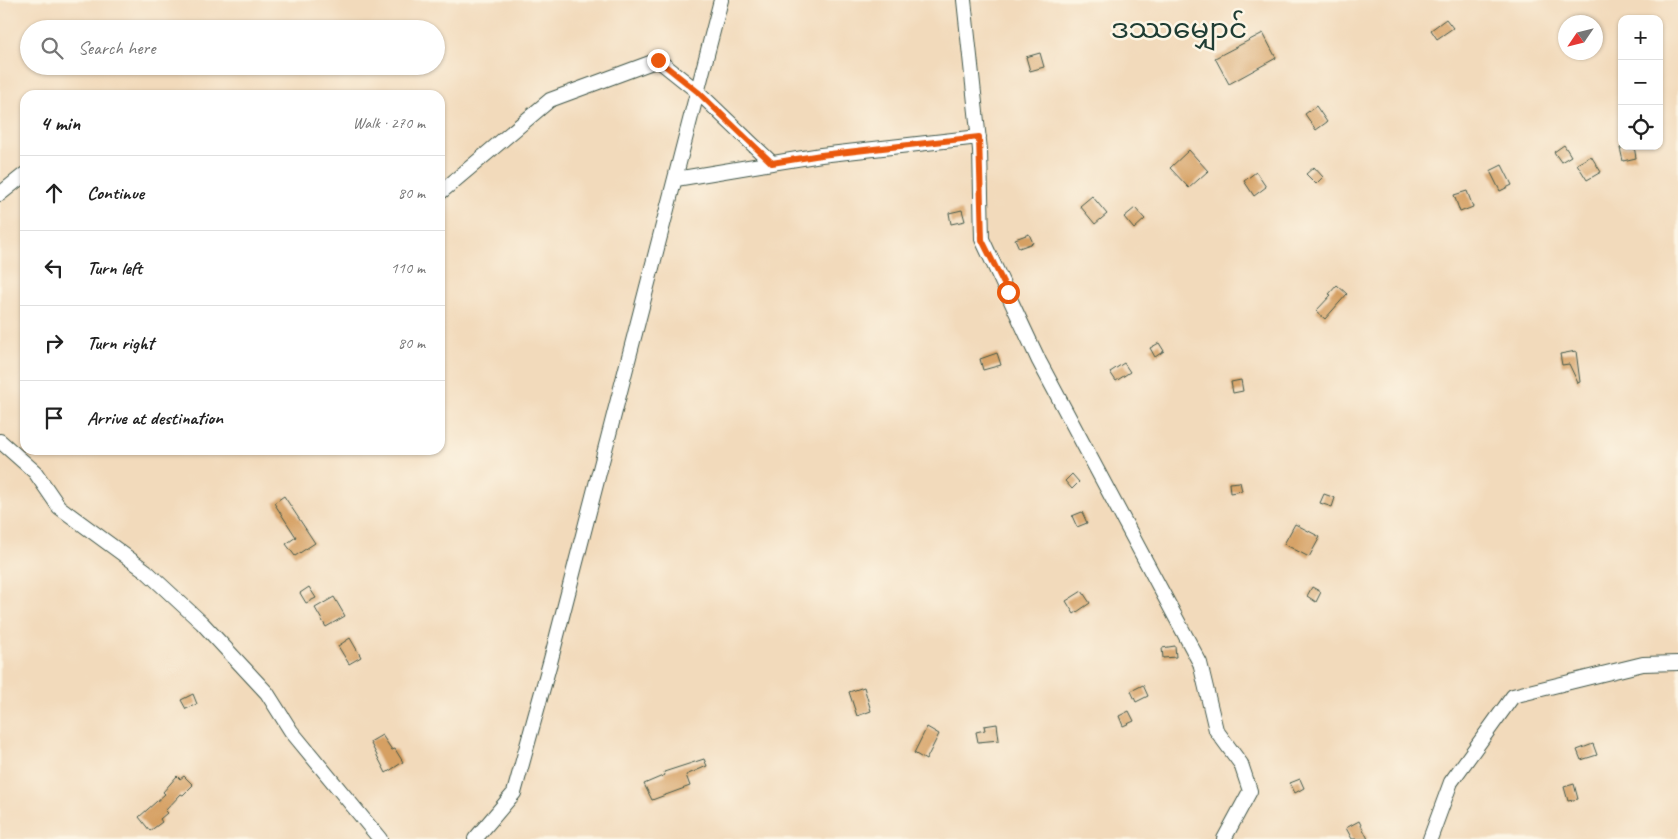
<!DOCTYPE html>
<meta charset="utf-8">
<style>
body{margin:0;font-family:Caveat,"Noto Sans Myanmar",sans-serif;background:#f6f6f6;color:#222}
.controls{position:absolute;right:15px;top:15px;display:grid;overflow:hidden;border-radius:10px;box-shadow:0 1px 4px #0004}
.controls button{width:45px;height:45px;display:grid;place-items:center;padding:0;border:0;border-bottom:1px solid #e0e0e0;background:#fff;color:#222;font:25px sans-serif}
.compass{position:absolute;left:1558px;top:15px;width:45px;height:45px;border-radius:50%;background:#fff;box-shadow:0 1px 4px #0004;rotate:235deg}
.stop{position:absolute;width:15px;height:15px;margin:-11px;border:4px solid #ea580c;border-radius:50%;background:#fff}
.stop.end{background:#ea580c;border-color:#fff;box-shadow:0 1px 5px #0008}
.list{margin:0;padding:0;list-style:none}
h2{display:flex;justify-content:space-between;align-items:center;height:65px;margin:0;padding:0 20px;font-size:21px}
h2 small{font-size:16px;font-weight:400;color:#767676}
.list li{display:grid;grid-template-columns:32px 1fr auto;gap:15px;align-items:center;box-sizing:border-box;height:75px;padding:0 20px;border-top:1px solid #e0e0e0}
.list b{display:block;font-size:19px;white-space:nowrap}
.list em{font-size:16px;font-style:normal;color:#767676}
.icon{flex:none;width:28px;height:28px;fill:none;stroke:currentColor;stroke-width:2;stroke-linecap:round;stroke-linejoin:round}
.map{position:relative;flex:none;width:1678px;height:839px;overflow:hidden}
.search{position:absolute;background:#fff;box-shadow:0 1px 4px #0004;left:20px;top:20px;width:425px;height:55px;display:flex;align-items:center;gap:12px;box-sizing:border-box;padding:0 18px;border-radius:28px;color:#767676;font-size:19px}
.panel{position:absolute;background:#fff;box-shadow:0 1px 4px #0004;left:20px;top:90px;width:425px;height:365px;border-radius:15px}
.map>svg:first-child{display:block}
</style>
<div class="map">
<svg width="1678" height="839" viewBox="0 0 1678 839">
<rect width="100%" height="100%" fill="#fcf5e5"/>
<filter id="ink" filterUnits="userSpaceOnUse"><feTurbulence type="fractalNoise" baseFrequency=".02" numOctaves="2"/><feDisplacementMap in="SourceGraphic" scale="10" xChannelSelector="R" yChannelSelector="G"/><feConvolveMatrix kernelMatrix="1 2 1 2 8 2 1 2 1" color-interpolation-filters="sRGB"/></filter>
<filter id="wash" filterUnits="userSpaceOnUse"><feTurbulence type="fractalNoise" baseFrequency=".0096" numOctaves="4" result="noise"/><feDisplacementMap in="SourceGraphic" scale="20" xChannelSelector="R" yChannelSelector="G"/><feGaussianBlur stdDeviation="1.12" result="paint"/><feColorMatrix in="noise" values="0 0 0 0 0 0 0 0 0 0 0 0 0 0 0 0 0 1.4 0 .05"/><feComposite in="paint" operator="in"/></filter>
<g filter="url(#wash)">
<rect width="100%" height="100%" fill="#f2dabb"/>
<g id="blocks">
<path fill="#d6a063" d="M 1446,19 L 1453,28 L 1437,39 L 1431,30 Z
M 1263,33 L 1276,58 L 1229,84 L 1215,58 Z
M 1040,53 L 1044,67 L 1030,71 L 1026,57 Z
M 1316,106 L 1327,122 L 1316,130 L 1305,114 Z
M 1564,145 L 1571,156 L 1561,162 L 1554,152 Z
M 1634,146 L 1636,158 L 1623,161 L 1620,148 Z
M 1189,150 L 1208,171 L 1189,188 L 1170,168 Z
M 1591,156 L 1601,172 L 1587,180 L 1577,164 Z
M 1502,165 L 1512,185 L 1500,191 L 1490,171 Z
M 1314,167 L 1323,177 L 1316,184 L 1306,174 Z
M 1256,172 L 1266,187 L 1254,196 L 1244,181 Z
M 1467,191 L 1473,207 L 1460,212 L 1454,195 Z
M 1092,196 L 1107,214 L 1095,224 L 1080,206 Z
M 1135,208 L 1145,219 L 1134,229 L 1124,217 Z
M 962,210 L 965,221 L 951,224 L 949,213 Z
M 1029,234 L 1033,243 L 1019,248 L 1015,239 Z
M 1337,285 L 1347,294 L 1325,319 L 1316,311 L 1331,295 L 1329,294 Z
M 1159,343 L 1164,351 L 1155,357 L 1150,348 Z
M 1576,351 L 1580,382 L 1578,383 L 1569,364 L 1562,365 L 1560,354 Z
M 997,353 L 1001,365 L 983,370 L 980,359 Z
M 1124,363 L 1130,372 L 1116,381 L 1110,372 Z
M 1241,380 L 1243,391 L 1233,393 L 1231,382 Z
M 1072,474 L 1079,482 L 1072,489 L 1065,481 Z
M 1240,482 L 1242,491 L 1230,493 L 1229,483 Z
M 1324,494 L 1335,498 L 1332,507 L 1320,503 Z
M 284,496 L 315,543 L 295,556 L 286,544 L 296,537 L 274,503 Z
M 1082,512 L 1087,523 L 1077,527 L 1072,516 Z
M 1295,524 L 1320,537 L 1309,557 L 1284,544 Z
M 309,587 L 316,598 L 306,603 L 300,593 Z
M 1312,587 L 1321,592 L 1316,602 L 1307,596 Z
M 1082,591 L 1090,603 L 1074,614 L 1066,601 Z
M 334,597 L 345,616 L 326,627 L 315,608 Z
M 350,638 L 361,657 L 349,664 L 338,646 Z
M 1175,646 L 1176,657 L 1163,658 L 1162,648 Z
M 1143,685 L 1148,696 L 1136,702 L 1131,691 Z
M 864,687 L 871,711 L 857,716 L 849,692 Z
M 193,694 L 197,704 L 186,709 L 181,700 Z
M 1129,711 L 1134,721 L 1123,726 L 1119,716 Z
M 997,724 L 999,740 L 978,742 L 976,732 L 985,730 L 984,726 Z
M 927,727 L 939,734 L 926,760 L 914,753 Z
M 382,735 L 392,750 L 395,749 L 403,762 L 386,773 L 370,742 Z
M 1593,744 L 1597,755 L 1581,760 L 1577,750 Z
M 704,759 L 707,766 L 686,775 L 690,786 L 652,800 L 644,784 L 665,775 L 664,772 Z
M 177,776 L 180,779 L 184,776 L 193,785 L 183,795 L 181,794 L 165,811 L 167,813 L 160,819 L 162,822 L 150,831 L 139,817 L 165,794 L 163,792 Z
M 1300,779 L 1304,788 L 1295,793 L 1290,783 Z
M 1574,784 L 1578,799 L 1568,801 L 1564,787 Z
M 1359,821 L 1368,839 L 1352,839 L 1346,828 Z"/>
</g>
</g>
<g filter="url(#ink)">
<use href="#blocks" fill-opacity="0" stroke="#3f5548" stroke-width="1"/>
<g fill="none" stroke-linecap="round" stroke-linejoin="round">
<g stroke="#3f5548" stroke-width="16">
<path id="street" d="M 964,0 L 980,150 L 982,239 L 1039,361 L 1200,663 L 1216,730 L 1241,764 L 1250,791 L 1224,839
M 676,179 L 821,155 L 979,137
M 440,193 L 550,100 L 658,60 L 698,92 L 772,163
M 0,194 L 25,174
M 0,441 L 35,472 L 59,507 L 146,571 L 202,623 L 267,693 L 291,731 L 380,839
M 475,839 L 514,793 L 551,659 L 721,0
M 1430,839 L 1451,782 L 1513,696 L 1643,664 L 1678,663"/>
</g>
<use href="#street" stroke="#fff" stroke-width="14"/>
</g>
</g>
<g fill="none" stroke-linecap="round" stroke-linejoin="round" filter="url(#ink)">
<path stroke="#ea580c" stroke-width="6" d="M 658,60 L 698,92 L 772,163 L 821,155 L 979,137 L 982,240 L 1008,292"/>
</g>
<g text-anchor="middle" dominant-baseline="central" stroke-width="5" stroke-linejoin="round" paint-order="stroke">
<g font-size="28" fill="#1f3d34" stroke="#fcf5e5">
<text x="1179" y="28">ဒဿမျှောင်</text>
</g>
</g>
</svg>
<div class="controls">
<button>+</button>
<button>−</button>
<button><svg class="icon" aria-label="locate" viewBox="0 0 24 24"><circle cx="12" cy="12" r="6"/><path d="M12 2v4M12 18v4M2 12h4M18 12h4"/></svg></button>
</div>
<svg class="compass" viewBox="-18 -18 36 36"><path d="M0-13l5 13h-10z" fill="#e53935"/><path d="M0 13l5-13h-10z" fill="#767676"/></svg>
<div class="stop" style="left:1008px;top:292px"></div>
<div class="stop end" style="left:658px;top:60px"></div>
<div class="search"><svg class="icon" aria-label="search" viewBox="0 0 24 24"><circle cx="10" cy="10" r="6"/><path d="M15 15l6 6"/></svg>Search here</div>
<section class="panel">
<h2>4 min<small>Walk · 270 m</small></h2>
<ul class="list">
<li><svg class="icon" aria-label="ahead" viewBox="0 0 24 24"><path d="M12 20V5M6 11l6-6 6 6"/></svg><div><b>Continue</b></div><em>80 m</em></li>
<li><svg class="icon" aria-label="left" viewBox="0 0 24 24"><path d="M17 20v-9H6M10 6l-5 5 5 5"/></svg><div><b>Turn left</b></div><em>110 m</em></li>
<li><svg class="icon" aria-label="right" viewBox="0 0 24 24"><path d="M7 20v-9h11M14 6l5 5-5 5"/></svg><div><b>Turn right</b></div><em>80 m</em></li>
<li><svg class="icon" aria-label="arrive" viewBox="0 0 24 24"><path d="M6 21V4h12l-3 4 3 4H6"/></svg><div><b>Arrive at destination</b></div></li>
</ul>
</section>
</div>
